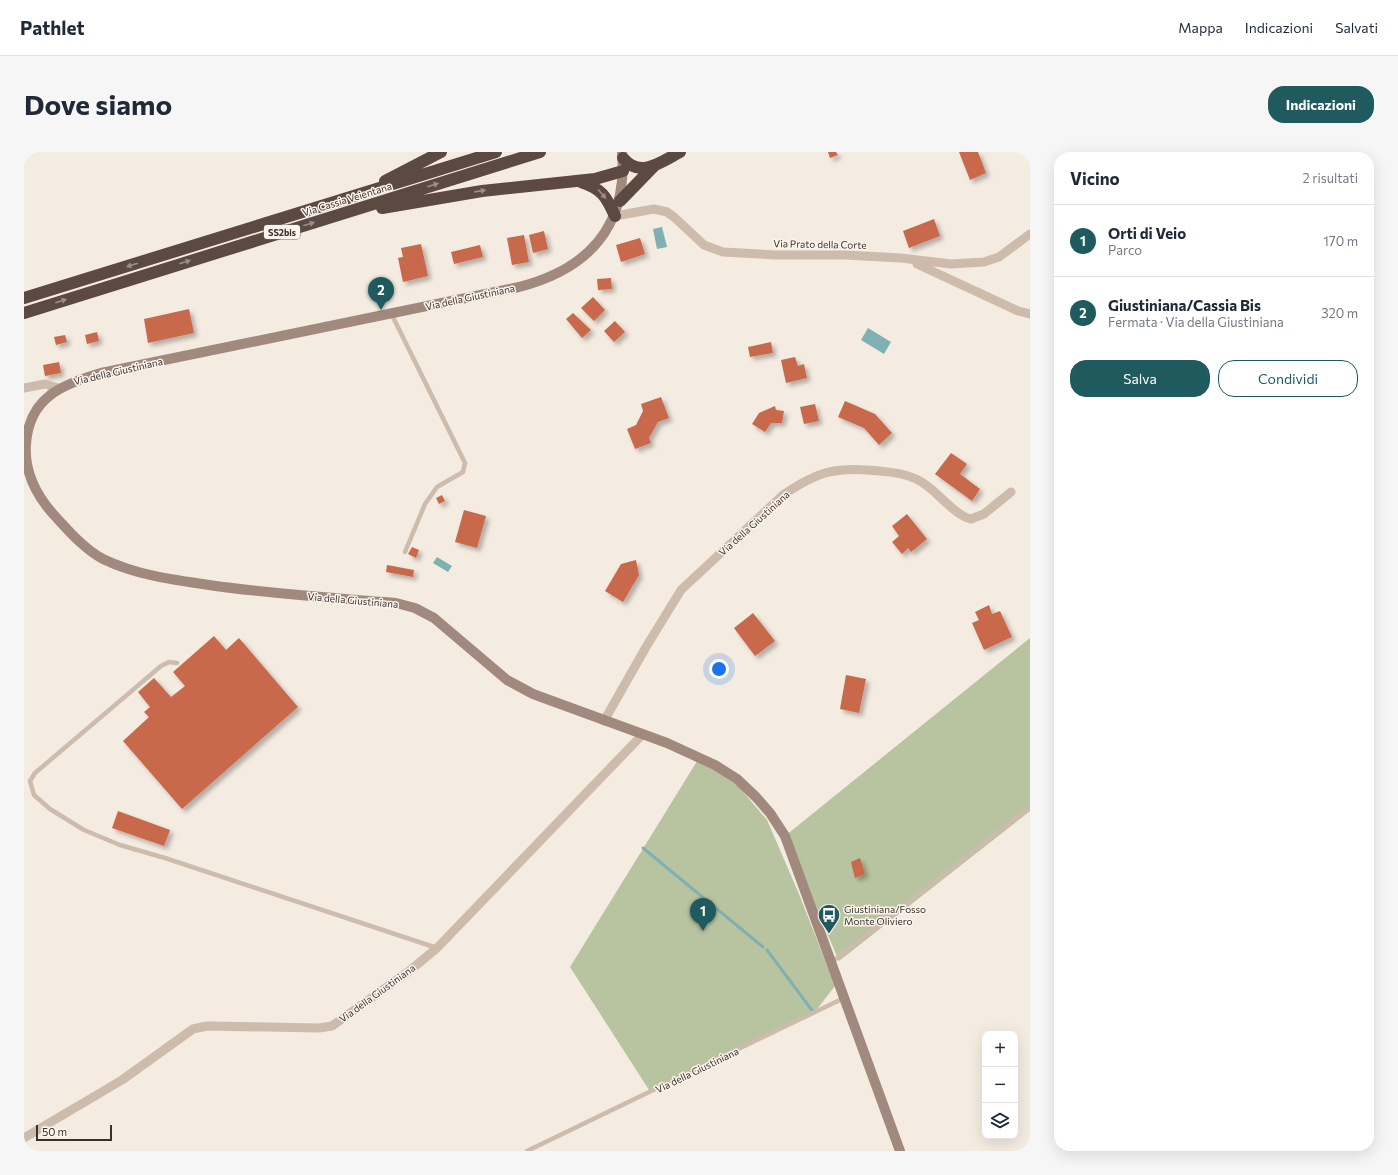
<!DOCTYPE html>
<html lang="it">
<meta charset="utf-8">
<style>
body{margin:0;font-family:Commissioner,sans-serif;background:#f6f6f7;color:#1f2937}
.controls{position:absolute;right:12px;bottom:12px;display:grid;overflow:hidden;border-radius:8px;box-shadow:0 4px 16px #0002}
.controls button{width:36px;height:36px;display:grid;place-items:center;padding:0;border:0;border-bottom:1px solid #e0e1e3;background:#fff;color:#1f2937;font:20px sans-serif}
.scale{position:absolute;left:12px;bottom:10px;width:76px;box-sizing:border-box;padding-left:4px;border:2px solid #3b302b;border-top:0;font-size:11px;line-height:14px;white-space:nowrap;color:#3b302b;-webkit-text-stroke:3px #fbf5ee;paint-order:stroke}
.you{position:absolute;left:695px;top:517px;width:14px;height:14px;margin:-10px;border:3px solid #fff;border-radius:50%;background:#1a73e8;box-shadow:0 0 0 6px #1a73e833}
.badge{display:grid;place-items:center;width:26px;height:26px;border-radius:50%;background:#1f5a5e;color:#fff;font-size:13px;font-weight:700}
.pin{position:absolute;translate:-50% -33px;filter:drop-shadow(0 1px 2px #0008)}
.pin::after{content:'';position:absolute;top:21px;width:14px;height:12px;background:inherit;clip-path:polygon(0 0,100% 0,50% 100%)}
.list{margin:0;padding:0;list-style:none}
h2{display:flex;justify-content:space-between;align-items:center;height:52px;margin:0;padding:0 16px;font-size:17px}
h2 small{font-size:13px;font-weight:400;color:#747a83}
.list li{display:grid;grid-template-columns:26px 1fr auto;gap:12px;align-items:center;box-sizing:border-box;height:72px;padding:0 16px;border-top:1px solid #e0e1e3}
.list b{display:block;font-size:15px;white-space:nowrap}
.list p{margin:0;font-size:13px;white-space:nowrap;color:#747a83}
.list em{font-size:13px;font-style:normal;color:#747a83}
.actions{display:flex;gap:8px;padding:12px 16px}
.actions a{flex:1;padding:9px 0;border:1px solid #1f5a5e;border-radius:16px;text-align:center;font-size:14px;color:#1f5a5e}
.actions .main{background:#1f5a5e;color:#fff}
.icon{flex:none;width:22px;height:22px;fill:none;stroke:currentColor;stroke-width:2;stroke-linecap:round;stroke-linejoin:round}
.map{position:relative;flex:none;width:1006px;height:999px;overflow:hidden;border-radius:16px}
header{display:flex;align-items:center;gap:24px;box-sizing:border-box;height:56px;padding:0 20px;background:#fff;border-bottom:1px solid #e0e1e3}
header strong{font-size:19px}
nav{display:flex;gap:22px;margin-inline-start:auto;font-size:14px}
.intro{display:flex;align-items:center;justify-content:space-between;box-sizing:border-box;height:96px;padding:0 24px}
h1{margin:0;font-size:28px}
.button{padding:10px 18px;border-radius:16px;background:#1f5a5e;color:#fff;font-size:14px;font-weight:700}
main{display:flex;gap:24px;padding:0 24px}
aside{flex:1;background:#fff;border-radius:16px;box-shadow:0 4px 16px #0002}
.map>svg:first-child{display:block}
</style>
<header>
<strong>Pathlet</strong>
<nav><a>Mappa</a><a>Indicazioni</a><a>Salvati</a></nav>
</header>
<div class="intro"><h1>Dove siamo</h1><a class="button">Indicazioni</a></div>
<main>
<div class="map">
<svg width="1006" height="999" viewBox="0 0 1006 999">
<defs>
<filter id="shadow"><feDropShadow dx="3.5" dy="3.5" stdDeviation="2" flood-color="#0004"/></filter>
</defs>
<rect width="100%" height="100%" fill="#f4ebe1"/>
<path fill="#b8c4a0" d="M 1006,486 L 1006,659 L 815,809 L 761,684 Z
M 675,606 L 715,635 L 743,668 L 775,742 L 811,834 L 790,861 L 627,941 L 546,815 Z"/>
<path fill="#7fb0b2" d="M 638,75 L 643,95 L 633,97 L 629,77 Z
M 844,176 L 867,190 L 860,202 L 837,188 Z
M 413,405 L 428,414 L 424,420 L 409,411 Z"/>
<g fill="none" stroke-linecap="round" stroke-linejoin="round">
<path stroke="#7fb0b2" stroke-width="3" d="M 619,696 L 739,795
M 743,798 L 790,861"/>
</g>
<path fill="#c8694b" filter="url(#shadow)" d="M 804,0 L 812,0 L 814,3 L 806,6 Z
M 935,0 L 954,0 L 962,21 L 946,28 Z
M 910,67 L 916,84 L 885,96 L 879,79 Z
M 520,79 L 524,97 L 509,101 L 505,83 Z
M 500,83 L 505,110 L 488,113 L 483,86 Z
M 616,86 L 621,102 L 597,110 L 592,93 Z
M 397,92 L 404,124 L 379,130 L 374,106 L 379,105 L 377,96 Z
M 456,93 L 459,105 L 430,112 L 427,100 Z
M 587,126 L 588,137 L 574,138 L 573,127 Z
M 569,145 L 581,158 L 570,169 L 557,156 Z
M 165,157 L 170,181 L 124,191 L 120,167 Z
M 549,161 L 567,178 L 558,186 L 542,167 Z
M 591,169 L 601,180 L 590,190 L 580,179 Z
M 73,180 L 75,189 L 63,192 L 61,183 Z
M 41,183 L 43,190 L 32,193 L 30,185 Z
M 747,190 L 749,201 L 726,205 L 724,195 Z
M 771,205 L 774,214 L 780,212 L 783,226 L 762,231 L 757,208 Z
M 35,210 L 37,221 L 21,224 L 19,213 Z
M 637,245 L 645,266 L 634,270 L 625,286 L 627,291 L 611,297 L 603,277 L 612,273 L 619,259 L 617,252 Z
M 821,249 L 851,262 L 868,281 L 855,293 L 840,276 L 814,265 Z
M 791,252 L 795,269 L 780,272 L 776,255 Z
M 751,254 L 752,258 L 760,259 L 758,271 L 747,271 L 741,280 L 728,272 L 735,261 Z
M 927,301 L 943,312 L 936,322 L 956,337 L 948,349 L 911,322 Z
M 418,343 L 421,349 L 415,352 L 412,346 Z
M 440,358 L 462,364 L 453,396 L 431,390 Z
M 883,362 L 903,387 L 887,400 L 884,396 L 878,402 L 868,390 L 875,384 L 868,374 Z
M 388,395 L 395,398 L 392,406 L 384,402 Z
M 612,408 L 615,423 L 599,450 L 581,439 L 597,412 Z
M 363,413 L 390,418 L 389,425 L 362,420 Z
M 965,453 L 968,462 L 976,459 L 988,485 L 960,498 L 948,471 L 955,468 L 951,460 Z
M 729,461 L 751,489 L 731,504 L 710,476 Z
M 190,484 L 202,498 L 215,486 L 274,555 L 158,657 L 99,589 L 125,565 L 120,560 L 126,555 L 114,540 L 130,526 L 147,545 L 161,534 L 149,520 Z
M 822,523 L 842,527 L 835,561 L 816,557 Z
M 94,659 L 146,678 L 140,694 L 88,676 Z
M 836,706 L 841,722 L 831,726 L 827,710 Z"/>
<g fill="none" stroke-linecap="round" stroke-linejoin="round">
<path stroke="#cdbbac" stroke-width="4.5" d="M 367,161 L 441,311 L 439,320 L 413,335 L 401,352 L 381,400
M 153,511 L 145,510 L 137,514 L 11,621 L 6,629 L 10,643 L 26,657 L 60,678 L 96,693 L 141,706 L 413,796
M 808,810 L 1006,655
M 503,999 L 820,846"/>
<path stroke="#cdbbac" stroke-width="9" d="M 591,64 L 630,57 L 643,60 L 650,65 L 680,93 L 699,100 L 751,103 L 821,103 L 877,106 L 927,112 L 960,110 L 975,105 L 1006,82
M 893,112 L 994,159 L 1006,162
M 0,236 L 21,232 L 34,236
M 580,569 L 622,495 L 657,438 L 759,343 C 794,319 813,314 856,319 C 873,321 887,322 902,333 C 915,342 932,364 947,367 L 960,362 L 987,340
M 0,986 L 98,928 L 169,877 L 183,874 L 295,876 L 308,874 L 384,820 L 413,796 L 619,582"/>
<path stroke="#a18a7d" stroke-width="10" d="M 598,0 C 604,74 565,117 495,135 L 77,221 C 39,232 5,245 2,292 C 0,319 12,343 30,363 C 45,379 60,397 79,407 C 112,423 149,428 185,433 C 247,442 309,446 372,451 L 391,456 L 410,466 L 483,528 L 509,542 L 643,591 L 691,613 L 713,627 L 732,645 L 746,661 L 761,684 L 876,999"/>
<path stroke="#5c4a42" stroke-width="12" d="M 599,6 C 616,27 637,10 656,0
M 361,29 L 417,0
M 557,30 C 578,37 582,44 591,64
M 596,49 L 630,14
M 358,56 L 458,39 L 571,27 L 599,19
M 0,146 L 472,0
M 0,161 L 516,0"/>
</g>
<defs><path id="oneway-solid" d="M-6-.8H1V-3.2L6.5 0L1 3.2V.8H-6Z"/></defs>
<g fill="#9c8e87">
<use href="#oneway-solid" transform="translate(409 33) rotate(-17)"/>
<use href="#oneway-solid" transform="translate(456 39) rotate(-8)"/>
<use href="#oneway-solid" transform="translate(578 42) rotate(49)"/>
<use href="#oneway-solid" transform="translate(285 72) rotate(-17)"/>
<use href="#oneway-solid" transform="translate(161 110) rotate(-17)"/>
<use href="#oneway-solid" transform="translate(108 113) rotate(163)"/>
<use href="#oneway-solid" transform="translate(37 149) rotate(-17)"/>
</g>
<defs>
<g id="bus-pin" transform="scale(1.15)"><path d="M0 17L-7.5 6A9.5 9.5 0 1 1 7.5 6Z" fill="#1f5a5e" stroke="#fbf5ee"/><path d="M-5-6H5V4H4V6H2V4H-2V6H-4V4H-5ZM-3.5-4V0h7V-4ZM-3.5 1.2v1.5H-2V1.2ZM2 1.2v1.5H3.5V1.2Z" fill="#fff"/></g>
</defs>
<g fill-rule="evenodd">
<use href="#bus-pin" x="805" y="763"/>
</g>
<g text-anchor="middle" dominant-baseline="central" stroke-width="3" stroke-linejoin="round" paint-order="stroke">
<rect fill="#fbf5ee" stroke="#756b66" stroke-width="1" x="240" y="73" width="36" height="14" rx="3"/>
<g font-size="9" font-weight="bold" fill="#3b302b">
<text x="258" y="80">SS2bis</text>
</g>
<g font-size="10" fill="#3b302b" stroke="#fbf5ee">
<text transform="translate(323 47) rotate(-17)">Via Cassia Veientana</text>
<text transform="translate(796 92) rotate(1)">Via Prato della Corte</text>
<text transform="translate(446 145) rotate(-12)">Via della Giustiniana</text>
<text transform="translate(94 219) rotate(-13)">Via della Giustiniana</text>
<text transform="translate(730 371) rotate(-42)">Via della Giustiniana</text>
<text transform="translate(329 448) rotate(5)">Via della Giustiniana</text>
<text transform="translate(353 841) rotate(-36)">Via della Giustiniana</text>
<text transform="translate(673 918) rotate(-26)">Via della Giustiniana</text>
</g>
<g font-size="10" fill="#3b302b" stroke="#fbf5ee" text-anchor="start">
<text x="820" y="757">Giustiniana/Fosso<tspan x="820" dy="12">Monte Oliviero</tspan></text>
</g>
</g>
</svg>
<div class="controls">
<button>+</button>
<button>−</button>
<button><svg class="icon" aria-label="layers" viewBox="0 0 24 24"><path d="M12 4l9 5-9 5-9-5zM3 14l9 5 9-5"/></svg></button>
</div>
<div class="scale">50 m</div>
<div class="you"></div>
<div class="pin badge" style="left:679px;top:779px">1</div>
<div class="pin badge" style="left:357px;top:158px">2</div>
</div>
<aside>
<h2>Vicino<small>2 risultati</small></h2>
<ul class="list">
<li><span class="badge">1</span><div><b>Orti di Veio</b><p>Parco</p></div><em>170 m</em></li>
<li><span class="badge">2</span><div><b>Giustiniana/Cassia Bis</b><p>Fermata · Via della Giustiniana</p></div><em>320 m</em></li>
</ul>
<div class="actions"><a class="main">Salva</a><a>Condividi</a></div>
</aside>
</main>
